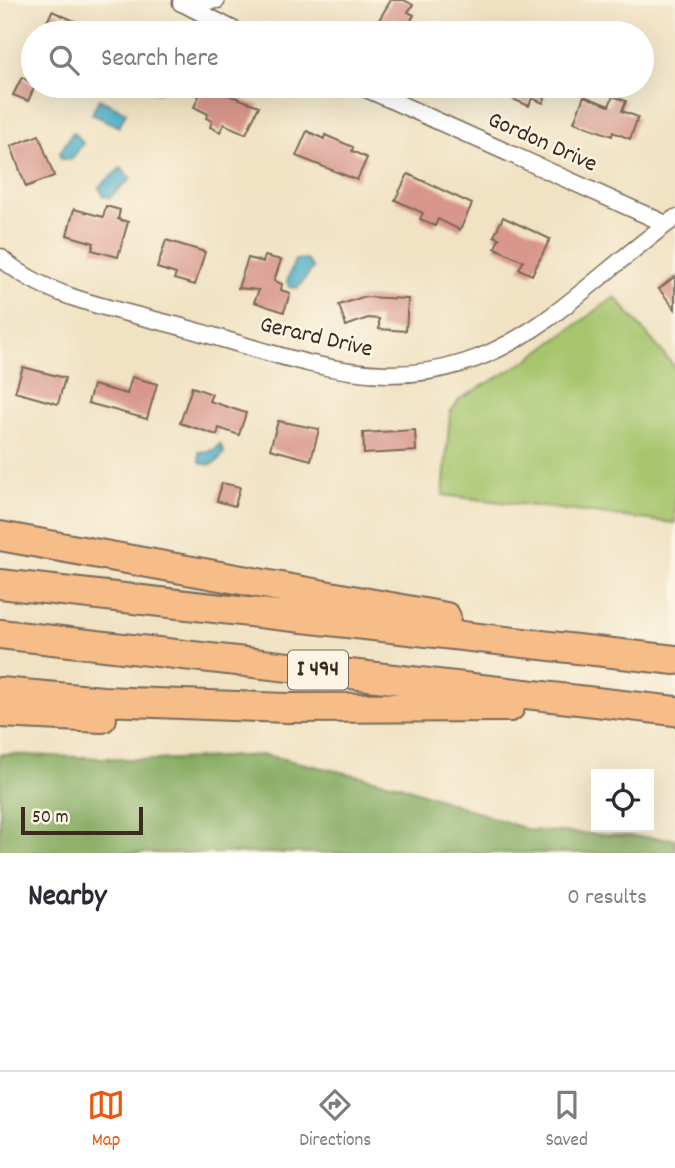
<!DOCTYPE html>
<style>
body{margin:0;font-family:Dekko,sans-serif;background:#f7f7f7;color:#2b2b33}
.controls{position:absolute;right:21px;bottom:21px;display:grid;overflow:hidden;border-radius:0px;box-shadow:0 7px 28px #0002}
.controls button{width:63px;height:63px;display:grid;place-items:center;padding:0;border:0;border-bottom:2px solid #e1e1e2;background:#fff;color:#2b2b33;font:35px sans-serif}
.scale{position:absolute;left:21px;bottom:18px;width:122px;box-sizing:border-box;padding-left:7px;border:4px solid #3b2a1e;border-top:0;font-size:19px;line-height:24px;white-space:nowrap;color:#3b2a1e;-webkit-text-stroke:5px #fcf5e5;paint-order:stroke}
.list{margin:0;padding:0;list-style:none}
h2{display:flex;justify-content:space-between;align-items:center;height:91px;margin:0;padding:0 28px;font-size:30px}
h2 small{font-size:23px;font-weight:400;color:#7c7c81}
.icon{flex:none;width:38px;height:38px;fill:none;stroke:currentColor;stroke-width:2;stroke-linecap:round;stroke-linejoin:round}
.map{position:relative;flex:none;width:675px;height:853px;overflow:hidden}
.search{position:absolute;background:#fff;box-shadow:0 7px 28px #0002;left:21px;right:21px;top:21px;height:77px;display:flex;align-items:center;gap:18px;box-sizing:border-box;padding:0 24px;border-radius:38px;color:#7c7c81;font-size:26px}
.sheet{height:217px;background:#fff}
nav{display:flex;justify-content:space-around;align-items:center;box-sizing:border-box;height:98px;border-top:2px solid #e1e1e2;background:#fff;font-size:19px;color:#7c7c81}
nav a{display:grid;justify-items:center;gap:4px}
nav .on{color:#ea580c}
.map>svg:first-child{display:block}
</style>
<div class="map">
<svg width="675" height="853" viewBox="0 0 675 853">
<rect width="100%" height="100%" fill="#fcf5e5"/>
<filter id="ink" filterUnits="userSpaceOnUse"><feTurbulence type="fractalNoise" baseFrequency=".0143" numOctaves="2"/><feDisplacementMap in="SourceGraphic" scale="14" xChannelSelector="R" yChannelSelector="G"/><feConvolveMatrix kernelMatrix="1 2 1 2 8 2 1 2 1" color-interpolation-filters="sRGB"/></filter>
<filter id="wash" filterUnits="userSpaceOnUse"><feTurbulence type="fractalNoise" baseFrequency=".00686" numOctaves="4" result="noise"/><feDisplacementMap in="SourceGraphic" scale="28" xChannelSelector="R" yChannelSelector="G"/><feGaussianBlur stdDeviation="1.57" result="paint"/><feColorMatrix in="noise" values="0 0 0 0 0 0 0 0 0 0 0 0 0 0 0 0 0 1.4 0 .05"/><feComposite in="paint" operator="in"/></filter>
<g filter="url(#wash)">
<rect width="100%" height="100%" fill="#f0e2c3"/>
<path fill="#a6c56d" stroke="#707846" stroke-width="2" d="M 615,297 L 675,367 L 675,523 L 443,495 L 450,413 L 460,399 L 526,361 Z"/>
<path fill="#84aa60" stroke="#606a3f" stroke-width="2" d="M 0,754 L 155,760 L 265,755 L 400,785 L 529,830 L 675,839 L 675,853 L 0,853 Z"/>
<path fill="#49adc8" stroke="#426c73" stroke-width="2" d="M 99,99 L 126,112 L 119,127 L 92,114 Z
M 73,132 L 83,143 L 72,159 L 61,159 L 60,153 Z
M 121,168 L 131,179 L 109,198 L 106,195 L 104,197 L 99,187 Z
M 306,259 L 313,268 L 298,288 L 289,287 L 287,281 L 295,260 Z
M 220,444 L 224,452 C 219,462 211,468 200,462 L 199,452 L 214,450 Z"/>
<g id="blocks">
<path fill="#d8968c" d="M 391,0 L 404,0 L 413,5 L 408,12 L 414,15 L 408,26 L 420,33 L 371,33 Z
M 52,11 L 101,33 L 42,33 Z
M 22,77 L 35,86 L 28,101 L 13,95 Z
M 139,86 L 163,86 L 159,95 Z
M 515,86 L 546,86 L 549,87 L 543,103 L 532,98 L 529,106 L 510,98 Z
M 209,88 L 259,106 L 246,134 L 224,124 L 220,132 L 210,127 L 212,121 L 206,118 L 208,114 L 194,107 L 201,91 Z
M 584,96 L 609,106 L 613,96 L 626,101 L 622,111 L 638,117 L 630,139 L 613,132 L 612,136 L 574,122 Z
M 307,131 L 324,139 L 325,135 L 353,147 L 352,151 L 367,158 L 357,180 L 296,156 Z
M 39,135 L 54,176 L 26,187 L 11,146 Z
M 408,174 L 472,204 L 460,230 L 438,219 L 435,226 L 420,219 L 423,213 L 395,200 Z
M 106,206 L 120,210 L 118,219 L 128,222 L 118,257 L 92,250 L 94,243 L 67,235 L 74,209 L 103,217 Z
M 503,217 L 550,239 L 532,275 L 519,269 L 523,261 L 495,248 L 499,238 L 494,236 Z
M 166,240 L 205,252 L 195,285 L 174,279 L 176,274 L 157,268 Z
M 265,256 L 281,260 L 274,281 L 282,284 L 281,290 L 290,293 L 284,312 L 254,302 L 259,290 L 238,288 L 248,258 L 263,262 Z
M 675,276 L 675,309 L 659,289 Z
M 363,297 L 408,299 L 406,331 L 379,329 L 379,319 L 368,318 L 346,326 L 339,305 Z
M 23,367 L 65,378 L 58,404 L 15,392 Z
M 132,377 L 157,384 L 147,419 L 88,403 L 93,385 L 127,394 Z
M 192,387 L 212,394 L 209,401 L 246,413 L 239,435 L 219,428 L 217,435 L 180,423 Z
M 278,421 L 319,429 L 311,460 L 270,449 Z
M 415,430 L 416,451 L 364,454 L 363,433 Z
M 222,483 L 240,487 L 235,506 L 217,501 Z"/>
</g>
</g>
<g filter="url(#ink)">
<use href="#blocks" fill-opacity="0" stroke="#7a6a58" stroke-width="2"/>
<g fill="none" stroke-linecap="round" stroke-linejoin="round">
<g stroke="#7a6a58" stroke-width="19">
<path id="street" d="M 181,3 L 217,0
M 182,3 L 240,33
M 360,86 L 666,224
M 0,257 C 48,300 121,310 182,327 C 319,366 416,413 546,320 C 590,288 630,250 675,218"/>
</g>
<g stroke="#7a6a58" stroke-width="32">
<path id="highway" d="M 0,536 L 446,617
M 0,584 L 675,660
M 0,634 L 675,711
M 0,692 L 103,701 L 287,708 L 510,707
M 0,713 L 102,718"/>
</g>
<use href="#street" stroke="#fff" stroke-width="16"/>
<use href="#highway" stroke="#f7bd88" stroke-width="28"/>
</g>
</g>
<g text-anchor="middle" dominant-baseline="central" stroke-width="5" stroke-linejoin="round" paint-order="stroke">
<rect fill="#fcf5e5" stroke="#75675a" stroke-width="2" x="288" y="650.5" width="60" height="39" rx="5"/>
<g font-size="23" font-weight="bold" fill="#3b2a1e">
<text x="318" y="670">I 494</text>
</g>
<g font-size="24" fill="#3b2a1e" stroke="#fcf5e5">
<text transform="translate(542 143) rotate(24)">Gordon Drive</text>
<text transform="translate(316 338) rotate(13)">Gerard Drive</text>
</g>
</g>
</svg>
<div class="controls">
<button><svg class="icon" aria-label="locate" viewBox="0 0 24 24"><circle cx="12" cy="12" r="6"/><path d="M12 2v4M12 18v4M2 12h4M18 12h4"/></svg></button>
</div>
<div class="scale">50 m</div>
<div class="search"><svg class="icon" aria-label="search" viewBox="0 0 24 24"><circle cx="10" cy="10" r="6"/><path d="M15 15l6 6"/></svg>Search here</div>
</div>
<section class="sheet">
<h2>Nearby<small>0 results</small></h2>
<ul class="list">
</ul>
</section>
<nav>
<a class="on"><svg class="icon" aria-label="map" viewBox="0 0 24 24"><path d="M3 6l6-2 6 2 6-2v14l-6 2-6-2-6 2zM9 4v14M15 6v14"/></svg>Map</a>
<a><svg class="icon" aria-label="directions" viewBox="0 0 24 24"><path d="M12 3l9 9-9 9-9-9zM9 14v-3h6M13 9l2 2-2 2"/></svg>Directions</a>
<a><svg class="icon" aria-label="saved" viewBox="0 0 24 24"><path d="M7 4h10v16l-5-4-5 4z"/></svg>Saved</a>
</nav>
